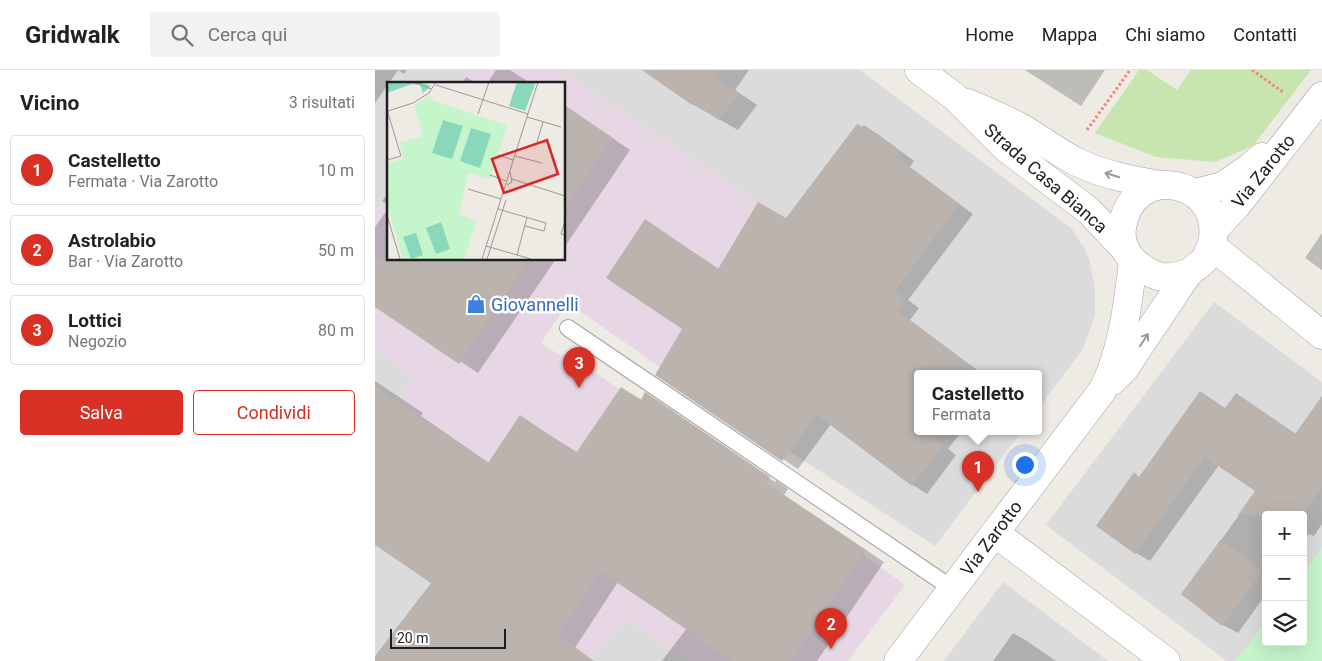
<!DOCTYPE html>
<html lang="it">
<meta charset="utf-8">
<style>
body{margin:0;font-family:Roboto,sans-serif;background:#f2f2f2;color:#222}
.controls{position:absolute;right:15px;bottom:15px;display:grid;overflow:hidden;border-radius:5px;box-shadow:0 5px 20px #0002}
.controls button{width:45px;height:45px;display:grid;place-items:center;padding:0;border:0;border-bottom:1px solid #e0e0e0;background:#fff;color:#222;font:25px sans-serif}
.scale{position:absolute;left:15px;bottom:12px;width:116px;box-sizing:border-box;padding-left:5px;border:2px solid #1e1e1e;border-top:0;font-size:14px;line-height:18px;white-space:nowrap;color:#1e1e1e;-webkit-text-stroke:4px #fff;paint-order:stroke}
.you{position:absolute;left:649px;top:394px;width:18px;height:18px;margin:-12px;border:4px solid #fff;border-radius:50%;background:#1a73e8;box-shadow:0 0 0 8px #1a73e833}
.badge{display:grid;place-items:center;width:32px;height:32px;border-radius:50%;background:#d93025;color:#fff;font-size:16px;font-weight:700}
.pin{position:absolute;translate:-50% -41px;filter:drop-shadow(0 1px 2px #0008)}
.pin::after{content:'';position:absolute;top:26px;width:18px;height:15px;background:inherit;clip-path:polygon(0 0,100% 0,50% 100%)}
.popup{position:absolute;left:539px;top:300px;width:128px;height:65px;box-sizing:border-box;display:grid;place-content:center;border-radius:5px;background:#fff;filter:drop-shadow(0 1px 4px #0005);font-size:16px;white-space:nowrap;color:#767676}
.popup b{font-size:19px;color:#222}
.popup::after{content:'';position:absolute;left:50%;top:100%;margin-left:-10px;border:10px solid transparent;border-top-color:#fff}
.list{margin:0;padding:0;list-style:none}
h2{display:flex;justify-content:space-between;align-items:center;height:65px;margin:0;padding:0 20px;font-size:21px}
h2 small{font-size:16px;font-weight:400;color:#767676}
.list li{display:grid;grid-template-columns:32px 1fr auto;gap:15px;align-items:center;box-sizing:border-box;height:70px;margin:0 10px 10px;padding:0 10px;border:1px solid #e0e0e0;border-radius:5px}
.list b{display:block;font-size:19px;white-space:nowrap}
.list p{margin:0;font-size:16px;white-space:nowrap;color:#767676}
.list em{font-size:16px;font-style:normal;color:#767676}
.actions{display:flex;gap:10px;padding:15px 20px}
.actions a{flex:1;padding:11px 0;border:1px solid #d93025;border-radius:5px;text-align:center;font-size:18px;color:#d93025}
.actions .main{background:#d93025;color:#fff}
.icon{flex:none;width:28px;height:28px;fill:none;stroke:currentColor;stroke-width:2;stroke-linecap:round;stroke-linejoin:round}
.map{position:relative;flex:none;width:947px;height:591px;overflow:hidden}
header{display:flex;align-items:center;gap:30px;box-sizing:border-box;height:70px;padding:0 25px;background:#fff;border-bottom:1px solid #e0e0e0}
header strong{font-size:24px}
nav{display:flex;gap:28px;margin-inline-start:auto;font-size:18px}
.search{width:350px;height:45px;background:#f2f2f2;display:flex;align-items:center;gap:12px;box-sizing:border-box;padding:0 18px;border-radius:5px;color:#767676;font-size:19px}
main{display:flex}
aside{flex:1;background:#fff}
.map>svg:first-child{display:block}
</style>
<header>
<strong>Gridwalk</strong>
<div class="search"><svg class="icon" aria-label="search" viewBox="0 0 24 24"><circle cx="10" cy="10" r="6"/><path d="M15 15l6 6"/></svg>Cerca qui</div>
<nav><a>Home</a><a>Mappa</a><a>Chi siamo</a><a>Contatti</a></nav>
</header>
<main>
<aside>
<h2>Vicino<small>3 risultati</small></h2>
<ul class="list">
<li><span class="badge">1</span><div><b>Castelletto</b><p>Fermata · Via Zarotto</p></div><em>10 m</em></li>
<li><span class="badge">2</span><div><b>Astrolabio</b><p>Bar · Via Zarotto</p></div><em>50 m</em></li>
<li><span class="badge">3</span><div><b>Lottici</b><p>Negozio</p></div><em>80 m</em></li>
</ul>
<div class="actions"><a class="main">Salva</a><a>Condividi</a></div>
</aside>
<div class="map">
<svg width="947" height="591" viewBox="0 0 947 591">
<rect width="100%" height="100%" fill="#eeebe5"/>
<path fill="#dcdbdb" d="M 0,0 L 94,0 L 84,14 L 14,14 L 14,119 L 0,140 Z
M 184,0 L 485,0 L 697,159 L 711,181 L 715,192 L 720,219 L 720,245 L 708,279 L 663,339 L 663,303 L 543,303 L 543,361 L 647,361 L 560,476 L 285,297 L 382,132 Z
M 839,232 L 947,312 L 947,478 L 928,503 L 928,445 L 891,445 L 891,552 L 861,591 L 852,591 L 671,455 Z
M 0,280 L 39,307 L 25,328 L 29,332 L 0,375 Z
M 0,475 L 103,526 L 0,591 Z
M 628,512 L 733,591 L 569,591 Z
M 249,547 L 314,591 L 216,591 Z"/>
<path fill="#e7d7e4" d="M 94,0 L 184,0 L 383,132 L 285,297 L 193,233 L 166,273 L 186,286 L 194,285 L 244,319 L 246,317 L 411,427 L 530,515 L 473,591 L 314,591 L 249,548 L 216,591 L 49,491 L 42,503 L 0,475 L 0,375 L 29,332 L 25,328 L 39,307 L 0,280 L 0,140 L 14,119 L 14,189 L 189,189 L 189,14 L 84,14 Z"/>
<path fill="#c8e5af" d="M 764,0 L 772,0 L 802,20 L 816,0 L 936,0 L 878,76 L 840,92 L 781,87 L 720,63 Z"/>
<path fill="#c5f5ca" d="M 947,478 L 947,591 L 861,591 L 891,552 L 891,572 L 928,572 L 928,503 Z"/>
<path fill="#0003" d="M 0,0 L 23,0 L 0,33 Z
M 23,0 L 32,0 L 29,4 Z
M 121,0 L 135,0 L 157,14 L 112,14 Z
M 269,0 L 374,0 L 360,20 L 382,35 L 363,60 L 317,34 Z
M 650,0 L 730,0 L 706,36 Z
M 91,7 L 103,14 L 86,14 Z
M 189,35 L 255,80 L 189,178 Z
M 490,56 L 504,65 L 539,91 L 535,97 L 598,144 L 533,230 L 544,238 L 535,250 L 606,303 L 543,303 L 543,361 L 587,361 L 573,379 L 581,385 L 552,424 L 538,415 L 456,354 L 423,399 L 282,305 L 309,259 L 271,151 L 344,199 L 412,149 Z
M 14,121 L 14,136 L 7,131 Z
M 14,137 L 14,189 L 181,189 L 103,303 L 0,235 L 0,157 Z
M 947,163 L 947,200 L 930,188 Z
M 0,311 L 48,343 L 46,346 L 114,393 L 146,347 L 203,383 L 246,318 L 267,330 L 271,324 L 288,334 L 288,336 L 400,412 L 401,410 L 413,419 L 409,425 L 509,492 L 442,591 L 287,591 L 312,558 L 243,512 L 192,590 L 0,591 L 0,588 L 58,513 L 0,473 Z
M 825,323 L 851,339 L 862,324 L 921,364 L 947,358 L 947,454 L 939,466 L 934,464 L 928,472 L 928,445 L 891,445 L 891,524 L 863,563 L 848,555 L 808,524 L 881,421 L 844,395 L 775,491 L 761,483 L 759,404 L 765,408 Z
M 638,563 L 652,571 L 681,591 L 618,591 Z"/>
<path fill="#bbb4ae" d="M 267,0 L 345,0 L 340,7 L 364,23 L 344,50 L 318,33 L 317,35 Z
M 189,35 L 238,68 L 189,140 Z
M 482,54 L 487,57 L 489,55 L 525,81 L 521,87 L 584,134 L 520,221 L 530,229 L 522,241 L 605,303 L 543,303 L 543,361 L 566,361 L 559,370 L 568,376 L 537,416 L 442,345 L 407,391 L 280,305 L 307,259 L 231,208 L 270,149 L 343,199 L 383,132 L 411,148 Z
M 0,189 L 155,189 L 84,294 L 0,237 Z
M 0,316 L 113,393 L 145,345 L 201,383 L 246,317 L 266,330 L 270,322 L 395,407 L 391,413 L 491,480 L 416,591 L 358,591 L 225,501 L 183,565 L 219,591 L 0,591 L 0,586 L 56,513 L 0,475 Z
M 825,321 L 850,338 L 861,323 L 920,364 L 947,326 L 947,417 L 927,445 L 863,445 L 880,421 L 830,387 L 760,484 L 721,456 L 759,402 L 764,407 Z
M 846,469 L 887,501 L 847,556 L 806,524 Z"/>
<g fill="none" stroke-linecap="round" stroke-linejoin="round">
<g stroke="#a2a2a2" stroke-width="18">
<path id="service" d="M 193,258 L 578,519"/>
</g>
<g stroke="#a2a2a2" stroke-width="29">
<path id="minor" d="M 544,0 L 580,27 L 631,78 L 714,141 L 749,178
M 593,33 C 611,41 628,48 645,57 C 665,68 683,83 704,93 C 729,105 757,110 785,115
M 837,176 L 947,265
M 620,463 L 791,591"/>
</g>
<g stroke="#a2a2a2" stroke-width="29">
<path id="tertiary" d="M 820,123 L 848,116 L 874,98 L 887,87
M 839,160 L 862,135 L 947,26
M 737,311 L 750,298 C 764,276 779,254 794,232 C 800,223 806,213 813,204 C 818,198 826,195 830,189 C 834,182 837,175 838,167 C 845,109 757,91 747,158 C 745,171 751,186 762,194 C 781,209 791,210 814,203
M 523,591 L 727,321 C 747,284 753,233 758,192"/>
</g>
<path stroke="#ef8575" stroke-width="3" stroke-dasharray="2.5 2.5" stroke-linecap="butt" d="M 877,0 L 908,22
M 712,60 L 755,0"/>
<use href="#service" stroke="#fff" stroke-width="16"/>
<use href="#minor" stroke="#fff" stroke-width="28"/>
<use href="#tertiary" stroke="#fff" stroke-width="28"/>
</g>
<defs><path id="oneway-shaft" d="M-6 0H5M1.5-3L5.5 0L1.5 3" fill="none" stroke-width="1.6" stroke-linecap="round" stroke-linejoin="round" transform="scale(1.25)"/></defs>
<g stroke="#9a9a9a">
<use href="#oneway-shaft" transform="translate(737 105) rotate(-162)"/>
<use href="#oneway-shaft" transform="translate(769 270) rotate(-56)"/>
</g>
<defs>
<g id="shop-bare" transform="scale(1.5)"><path d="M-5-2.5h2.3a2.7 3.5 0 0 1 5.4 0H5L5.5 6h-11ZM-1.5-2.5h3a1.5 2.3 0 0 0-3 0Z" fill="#3f7fe0" stroke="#fff" stroke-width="2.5" paint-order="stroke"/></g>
</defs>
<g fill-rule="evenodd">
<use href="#shop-bare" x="101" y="234"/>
</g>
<g text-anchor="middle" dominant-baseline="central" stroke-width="5" stroke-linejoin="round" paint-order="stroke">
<g font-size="18" fill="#1e1e1e" stroke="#fff">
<text transform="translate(888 101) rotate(-51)">Via Zarotto</text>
<text transform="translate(671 108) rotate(41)">Strada Casa Bianca</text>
<text transform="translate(616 468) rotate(-53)">Via Zarotto</text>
</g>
<g font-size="18" fill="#366cbe" stroke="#fff" text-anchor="start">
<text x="116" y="234">Giovannelli</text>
</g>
</g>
<g transform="translate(12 12)">
<rect width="178" height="178" fill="#eeebe5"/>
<path d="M 42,14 L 45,18 L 120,43 L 103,97 L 81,91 L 72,132 L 89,139 L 77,177 L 16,177 L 0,122 L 0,82 L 17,76 L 12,61 L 36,54 L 27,23 Z" fill="#c5f5ca"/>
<path d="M 0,0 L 33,0 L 44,4 L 36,11 L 33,3 L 25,2 L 0,11 ZM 130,0 L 149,0 L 138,29 L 122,24 ZM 56,38 L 76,44 L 65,77 L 45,71 ZM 84,46 L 104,52 L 93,86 L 73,79 ZM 54,140 L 63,167 L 49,172 L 39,146 ZM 29,151 L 36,173 L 24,177 L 16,155 Z" fill="#89d8bb"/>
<path fill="none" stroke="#9b9995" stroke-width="1" d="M 27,0 L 44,7M 49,3 L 141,32M 0,28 L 14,74 L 0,78M 1,29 L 26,21 L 42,11 L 49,0M 91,32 L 102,0M 140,35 L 174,45M 150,60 L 156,40M 111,73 L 126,78M 128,74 L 155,81M 103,93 L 119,99M 125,97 L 178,114M 120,103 L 125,100 L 123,90M 81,107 L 114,117M 111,127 L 159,141 L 157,149 L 138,144M 0,133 L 13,177M 178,139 L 174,152 L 178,153M 99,164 L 144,177M 130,173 L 140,135M 95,177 L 151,0M 100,177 L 119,118"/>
<path fill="#d62828" fill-opacity="0.15" stroke="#d62828" stroke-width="2.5" d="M 160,58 L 171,92 L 117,111 L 105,77 Z"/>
<rect width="178" height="178" fill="none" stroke="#1e1e1e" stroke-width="2.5"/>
</g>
</svg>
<div class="controls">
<button>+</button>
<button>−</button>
<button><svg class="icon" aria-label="layers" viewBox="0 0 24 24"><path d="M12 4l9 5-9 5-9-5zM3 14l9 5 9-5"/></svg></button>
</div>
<div class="scale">20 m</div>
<div class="you"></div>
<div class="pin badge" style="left:603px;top:422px">1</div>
<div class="popup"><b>Castelletto</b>Fermata</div>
<div class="pin badge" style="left:456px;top:579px">2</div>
<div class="pin badge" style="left:204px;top:318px">3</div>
</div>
</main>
